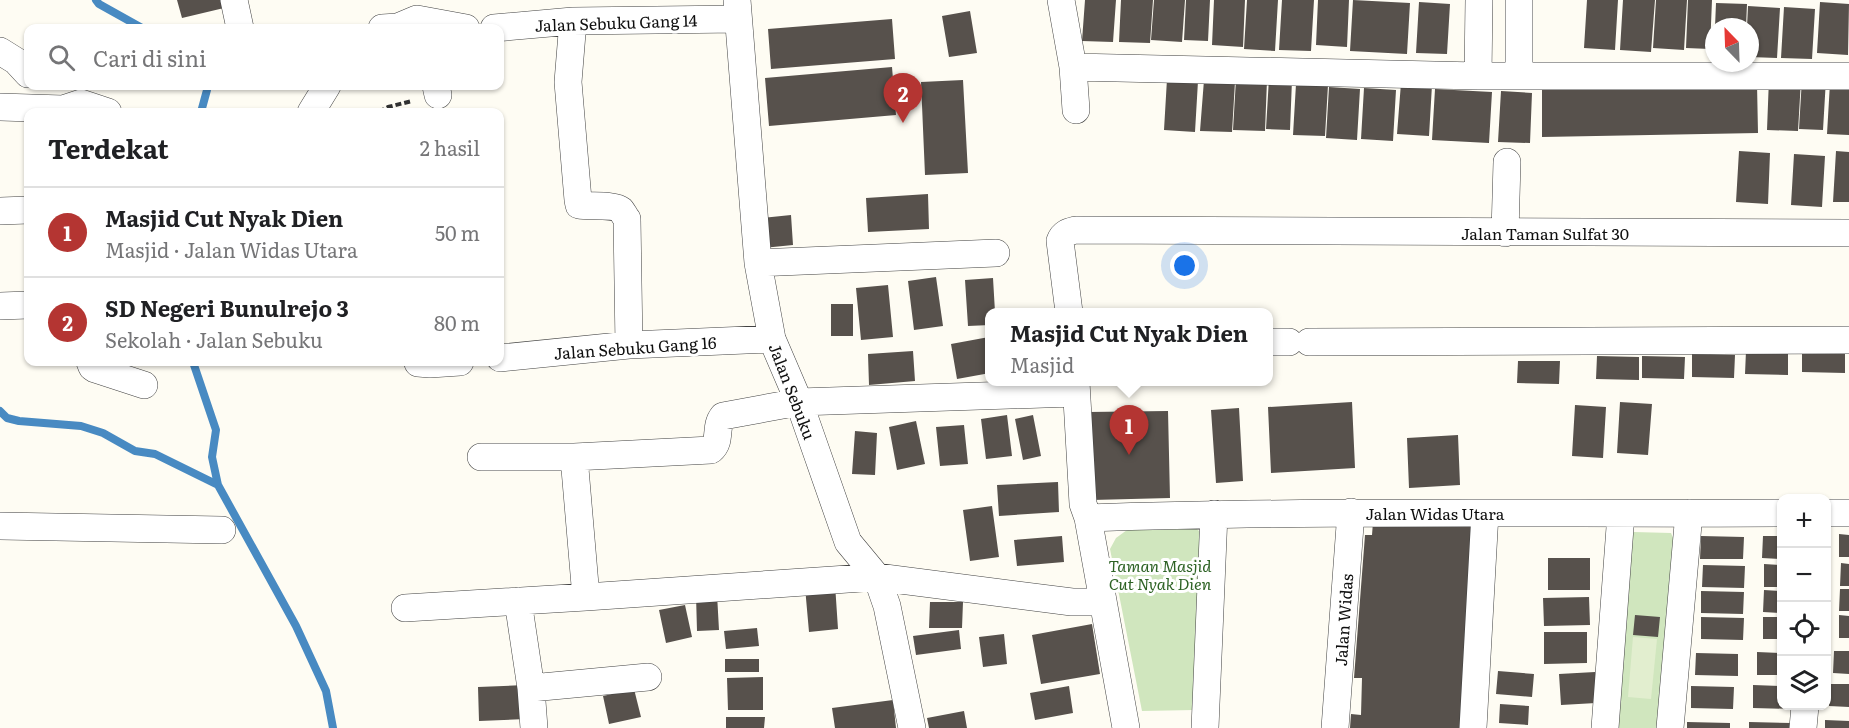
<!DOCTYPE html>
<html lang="id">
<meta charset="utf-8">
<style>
body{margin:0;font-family:Literata,serif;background:#f6f6f6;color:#202124}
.controls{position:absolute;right:18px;bottom:18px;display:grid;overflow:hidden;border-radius:12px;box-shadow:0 2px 4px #0004}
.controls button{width:54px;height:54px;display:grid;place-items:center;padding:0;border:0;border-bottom:2px solid #e0e0e0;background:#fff;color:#202124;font:30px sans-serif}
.compass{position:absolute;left:1705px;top:18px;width:54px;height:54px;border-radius:50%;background:#fff;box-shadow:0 2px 4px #0004;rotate:337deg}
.you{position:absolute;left:1185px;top:266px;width:21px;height:21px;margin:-15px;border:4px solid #fff;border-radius:50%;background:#1a73e8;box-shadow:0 0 0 9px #1a73e833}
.badge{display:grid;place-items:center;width:39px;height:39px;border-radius:50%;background:#b43532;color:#fff;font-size:20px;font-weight:700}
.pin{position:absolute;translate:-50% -50px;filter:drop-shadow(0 2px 3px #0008)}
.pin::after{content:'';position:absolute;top:32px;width:21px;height:18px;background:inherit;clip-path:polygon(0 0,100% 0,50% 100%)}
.popup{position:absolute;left:985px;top:308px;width:288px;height:78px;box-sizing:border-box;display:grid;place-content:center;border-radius:12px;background:#fff;filter:drop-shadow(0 2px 4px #0005);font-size:20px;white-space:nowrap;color:#757577}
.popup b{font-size:22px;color:#202124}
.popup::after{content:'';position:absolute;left:50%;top:100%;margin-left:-12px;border:12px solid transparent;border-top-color:#fff}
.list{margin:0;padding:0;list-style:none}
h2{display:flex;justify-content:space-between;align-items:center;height:78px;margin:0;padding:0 24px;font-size:26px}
h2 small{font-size:20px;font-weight:400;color:#757577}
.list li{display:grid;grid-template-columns:39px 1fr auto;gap:18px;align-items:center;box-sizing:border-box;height:90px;padding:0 24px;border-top:2px solid #e0e0e0}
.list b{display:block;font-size:22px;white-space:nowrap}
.list p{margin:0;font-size:20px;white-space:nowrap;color:#757577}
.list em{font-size:20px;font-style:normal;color:#757577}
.icon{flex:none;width:33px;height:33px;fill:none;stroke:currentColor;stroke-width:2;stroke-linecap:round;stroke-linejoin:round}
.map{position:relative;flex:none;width:1849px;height:728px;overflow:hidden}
.search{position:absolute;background:#fff;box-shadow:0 2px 4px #0004;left:24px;top:24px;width:480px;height:66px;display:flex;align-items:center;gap:15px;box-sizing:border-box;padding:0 21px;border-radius:12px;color:#757577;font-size:22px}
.panel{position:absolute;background:#fff;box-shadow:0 2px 4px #0004;left:24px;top:108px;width:480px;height:258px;border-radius:12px}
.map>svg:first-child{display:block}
</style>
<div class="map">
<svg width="1849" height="728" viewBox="0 0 1849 728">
<rect width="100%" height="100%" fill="#fefcf3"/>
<path fill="#d0e6be" d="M 1197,529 L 1203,535 L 1194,710 L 1142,711 L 1110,549 L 1116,538 L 1127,530 Z
M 1634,532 L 1671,533 L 1674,540 L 1660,728 L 1617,728 L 1630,535 Z"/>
<path fill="#e2eecf" d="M 1633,637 L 1657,639 L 1651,699 L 1628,697 Z"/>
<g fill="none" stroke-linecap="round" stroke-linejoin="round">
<path stroke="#488ac2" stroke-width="8" d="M 96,0 L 99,4 L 142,28
M 201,112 L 207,90 L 206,86
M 193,362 L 216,430 L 212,457 L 218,485 L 296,626 L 326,691 L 333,728
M 0,411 L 7,418 L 19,421 L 81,426 L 103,433 L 135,451 L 155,454 L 218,485"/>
</g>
<path fill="#57514c" d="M 177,0 L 222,0 L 224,8 L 182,18 Z
M 1085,0 L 1116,0 L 1113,42 L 1082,41 Z
M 1121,0 L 1153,0 L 1150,43 L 1119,42 Z
M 1154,0 L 1185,0 L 1182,42 L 1151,40 Z
M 1186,0 L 1210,0 L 1208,41 L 1184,40 Z
M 1214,0 L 1245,0 L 1243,47 L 1212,45 Z
M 1247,0 L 1278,0 L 1275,51 L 1244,49 Z
M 1282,0 L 1314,0 L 1311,51 L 1279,50 Z
M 1318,0 L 1349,0 L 1347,47 L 1316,45 Z
M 1353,0 L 1410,3 L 1407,54 L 1350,51 Z
M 1587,0 L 1618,0 L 1615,50 L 1584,48 Z
M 1623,0 L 1655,0 L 1651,52 L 1620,50 Z
M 1656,0 L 1687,0 L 1684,50 L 1653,48 Z
M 1688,0 L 1712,0 L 1710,49 L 1686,48 Z
M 1419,2 L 1450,4 L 1447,54 L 1416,53 Z
M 1820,2 L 1849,4 L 1848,55 L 1817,53 Z
M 1716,3 L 1747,4 L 1746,27 L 1715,27 Z
M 1748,6 L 1780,8 L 1777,58 L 1750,57 L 1750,27 L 1747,27 Z
M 1784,7 L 1815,9 L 1812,59 L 1781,58 Z
M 970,11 L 977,53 L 949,57 L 942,16 Z
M 892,19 L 895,59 L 771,69 L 768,29 Z
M 892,67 L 896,115 L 769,126 L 765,78 Z
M 1269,78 L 1292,80 L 1290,130 L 1266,129 Z
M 1769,78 L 1801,80 L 1798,131 L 1767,130 Z
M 1802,78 L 1826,79 L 1823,130 L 1799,129 Z
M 1167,79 L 1198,81 L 1195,132 L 1164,130 Z
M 1236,79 L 1267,80 L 1265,131 L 1233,130 Z
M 963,80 L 968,173 L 925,175 L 921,82 Z
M 1204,80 L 1235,82 L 1232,132 L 1200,131 Z
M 1401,83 L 1432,85 L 1429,136 L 1397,134 Z
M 1830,83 L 1849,84 L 1849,135 L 1827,134 Z
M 1296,84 L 1328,85 L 1325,136 L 1293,135 Z
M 1757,84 L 1758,133 L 1542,137 L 1542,88 Z
M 1329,87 L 1360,89 L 1357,140 L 1326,138 Z
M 1364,88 L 1396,90 L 1393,141 L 1361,139 Z
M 1435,89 L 1492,92 L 1489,143 L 1432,140 Z
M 1501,91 L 1532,93 L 1530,143 L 1498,142 Z
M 1739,151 L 1770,153 L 1768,204 L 1736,202 Z
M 1836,151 L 1849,152 L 1849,202 L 1833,202 Z
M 1794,154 L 1825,156 L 1822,207 L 1791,205 Z
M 928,194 L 929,229 L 868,232 L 866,198 Z
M 791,215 L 793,245 L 763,248 L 761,218 Z
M 936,277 L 943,326 L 914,330 L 908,281 Z
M 993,278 L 995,312 L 990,312 L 990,325 L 968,326 L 965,280 Z
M 888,285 L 893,337 L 861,340 L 856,288 Z
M 831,304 L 853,304 L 853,336 L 831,336 Z
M 989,337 L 990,373 L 957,379 L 951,344 Z
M 1802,350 L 1845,351 L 1845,373 L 1802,372 Z
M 913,351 L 915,381 L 869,385 L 868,354 Z
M 1746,351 L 1788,352 L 1788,375 L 1745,374 Z
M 1692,354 L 1735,355 L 1734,378 L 1692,377 Z
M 1597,356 L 1639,357 L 1639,380 L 1596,379 Z
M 1642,356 L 1685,357 L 1684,379 L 1642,378 Z
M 1518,361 L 1560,361 L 1559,384 L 1517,383 Z
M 1352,402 L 1355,468 L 1271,473 L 1268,407 Z
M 1620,402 L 1652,404 L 1648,455 L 1617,453 Z
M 1575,405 L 1606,407 L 1603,458 L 1572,456 Z
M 1239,408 L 1243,481 L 1216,483 L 1211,410 Z
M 1168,411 L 1170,498 L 1092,500 L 1088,412 Z
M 1007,415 L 1012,456 L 986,459 L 981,419 Z
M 1033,415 L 1041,456 L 1023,460 L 1015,419 Z
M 916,421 L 925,464 L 897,470 L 889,427 Z
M 964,425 L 968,464 L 940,466 L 936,427 Z
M 855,431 L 877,433 L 875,475 L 852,474 Z
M 1458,435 L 1460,485 L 1409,488 L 1407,438 Z
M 1058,482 L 1059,512 L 999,516 L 997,485 Z
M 992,506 L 999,557 L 970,561 L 963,510 Z
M 1373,522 L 1474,522 L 1462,728 L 1350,728 L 1351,714 L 1361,715 L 1362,678 L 1354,678 L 1365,535 L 1372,535 Z
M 1839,534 L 1849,535 L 1849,557 L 1839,557 Z
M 1062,536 L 1064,562 L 1017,566 L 1014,540 Z
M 1701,536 L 1744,537 L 1743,559 L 1700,559 Z
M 1763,536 L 1782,536 L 1782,559 L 1762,558 Z
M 1548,558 L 1590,558 L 1590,590 L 1548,590 Z
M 1841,563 L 1849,564 L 1849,586 L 1840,586 Z
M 1764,564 L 1782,565 L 1782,587 L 1764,587 Z
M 1703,565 L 1745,566 L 1744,588 L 1702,587 Z
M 835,584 L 838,629 L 809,632 L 805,587 Z
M 1840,589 L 1849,589 L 1849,611 L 1839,611 Z
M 1764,590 L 1782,591 L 1782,613 L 1763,612 Z
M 1701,591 L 1744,592 L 1743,614 L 1701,613 Z
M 717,594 L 719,630 L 697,631 L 696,595 Z
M 1589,597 L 1590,625 L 1544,626 L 1543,598 Z
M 930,602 L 963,602 L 962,628 L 929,628 Z
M 685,605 L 692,637 L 666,643 L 659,610 Z
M 1635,615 L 1660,617 L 1658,637 L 1633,635 Z
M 1839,615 L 1849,616 L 1849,638 L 1839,638 Z
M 1701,617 L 1744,618 L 1743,640 L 1701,639 Z
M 1763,617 L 1782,617 L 1782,639 L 1763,639 Z
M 1092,624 L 1100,674 L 1041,684 L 1032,635 Z
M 757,628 L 759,646 L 726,649 L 724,631 Z
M 959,630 L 961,649 L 916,655 L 913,636 Z
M 1544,632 L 1587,632 L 1587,663 L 1544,664 Z
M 1004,634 L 1007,664 L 983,667 L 979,637 Z
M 1834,651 L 1849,651 L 1849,674 L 1833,673 Z
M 1757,652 L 1782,653 L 1782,675 L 1757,675 Z
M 1696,653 L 1738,654 L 1738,676 L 1695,675 Z
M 725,659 L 759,659 L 759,672 L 725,672 Z
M 1498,671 L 1534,674 L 1532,697 L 1496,694 Z
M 1595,672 L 1596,703 L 1561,705 L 1559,674 Z
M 763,677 L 763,710 L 728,710 L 727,678 Z
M 1829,684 L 1849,684 L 1849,707 L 1829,706 Z
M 525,685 L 526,719 L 479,721 L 478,687 Z
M 1753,685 L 1782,686 L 1782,706 L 1795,706 L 1795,709 L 1753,708 Z
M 1069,686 L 1073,713 L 1035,720 L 1030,693 Z
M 1691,686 L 1734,687 L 1733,709 L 1691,708 Z
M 634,689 L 641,717 L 609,724 L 603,696 Z
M 893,700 L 896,728 L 835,728 L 832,708 Z
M 1500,704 L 1529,706 L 1528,725 L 1499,723 Z
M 964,711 L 967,728 L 929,728 L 927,718 Z
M 726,717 L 765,717 L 764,728 L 726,728 Z
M 1825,720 L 1849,721 L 1849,728 L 1825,728 Z
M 1687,722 L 1730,723 L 1730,728 L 1687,728 Z
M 1749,722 L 1791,723 L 1791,728 L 1749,728 Z"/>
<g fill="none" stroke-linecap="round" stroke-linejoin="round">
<g stroke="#424242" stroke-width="28">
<path id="minor" d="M 234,0 L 240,28
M 737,0 L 758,263 L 772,339 L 799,402 L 848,542 L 877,577 L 887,606 L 912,728
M 1061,0 L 1073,67 L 1076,110
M 573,21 L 568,82 L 578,200 L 579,205 C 589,207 614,204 621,210 C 622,211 626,218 627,219 L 629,345
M 382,28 L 398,27 L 417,19 L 466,28
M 494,28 L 573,21 L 738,19
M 0,51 L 16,61 L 28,74
M 1073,67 L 1478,76 L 1849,76
M 1519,75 L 1519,0
M 1478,76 L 1479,0
M 436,86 L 438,95
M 0,107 L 63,109 L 81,103 L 108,112
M 311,112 L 327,86
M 0,211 L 28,210
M 1505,233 L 1507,162
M 758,263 L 996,253
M 0,306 L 28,305
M 1069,312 L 1060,241 C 1063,233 1068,232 1076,230 L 1849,233
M 1268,342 L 1289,342
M 1309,342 L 1849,340
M 500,358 L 629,345 L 772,339
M 90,362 L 92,367 L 95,369 L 144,385
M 418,363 L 430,364 L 460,362
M 1076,382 L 1083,504 L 1088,518 L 1126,728
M 481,457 L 574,457 L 711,450 C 722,441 714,427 723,416 L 799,402 L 1073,393
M 574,457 L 586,597
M 1826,513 L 1849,513
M 1088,518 C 1319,510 1550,514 1782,513
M 0,526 L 222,530
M 518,601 L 531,688 L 534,728
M 405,608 L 586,597 L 877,577 L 1072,602 L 1103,602
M 531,688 L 648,677
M 1205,728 L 1214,514
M 1335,728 L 1351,512
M 1473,728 L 1485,513
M 1605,728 L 1621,514
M 1670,728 L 1689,513
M 1803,728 L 1805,706"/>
</g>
<path stroke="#313131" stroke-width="4" stroke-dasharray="6 3" stroke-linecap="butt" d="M 379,112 L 388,107 L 412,101"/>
<use href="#minor" stroke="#fff" stroke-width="27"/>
</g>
<g text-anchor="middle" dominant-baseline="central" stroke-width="6" stroke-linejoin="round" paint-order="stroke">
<g font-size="16" fill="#0f0f0f" stroke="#fff">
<text transform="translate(616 22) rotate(-2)">Jalan Sebuku Gang 14</text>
<text x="1545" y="233">Jalan Taman Sulfat 30</text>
<text transform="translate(635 347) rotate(-4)">Jalan Sebuku Gang 16</text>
<text transform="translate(793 391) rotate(69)">Jalan Sebuku</text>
<text x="1435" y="513">Jalan Widas Utara</text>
<text transform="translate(1343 620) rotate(-86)">Jalan Widas</text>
</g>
<g font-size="16" font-style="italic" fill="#2d6224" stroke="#fff">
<text x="1160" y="565">Taman Masjid<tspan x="1160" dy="18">Cut Nyak Dien</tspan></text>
</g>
</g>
</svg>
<div class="controls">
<button>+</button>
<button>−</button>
<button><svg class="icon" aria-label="locate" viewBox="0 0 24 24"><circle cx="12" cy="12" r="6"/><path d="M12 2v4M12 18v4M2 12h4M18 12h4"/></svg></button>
<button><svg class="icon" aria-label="layers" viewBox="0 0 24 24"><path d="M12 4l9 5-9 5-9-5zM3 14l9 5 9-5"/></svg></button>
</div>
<svg class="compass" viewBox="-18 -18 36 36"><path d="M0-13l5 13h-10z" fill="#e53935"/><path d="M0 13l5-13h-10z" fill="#757577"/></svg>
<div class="you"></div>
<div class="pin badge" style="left:1129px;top:455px">1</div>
<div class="popup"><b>Masjid Cut Nyak Dien</b>Masjid</div>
<div class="pin badge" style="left:903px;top:123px">2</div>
<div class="search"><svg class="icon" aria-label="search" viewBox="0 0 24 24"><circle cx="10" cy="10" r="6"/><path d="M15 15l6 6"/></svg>Cari di sini</div>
<section class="panel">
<h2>Terdekat<small>2 hasil</small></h2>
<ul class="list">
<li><span class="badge">1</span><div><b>Masjid Cut Nyak Dien</b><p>Masjid · Jalan Widas Utara</p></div><em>50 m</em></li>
<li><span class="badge">2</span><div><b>SD Negeri Bunulrejo 3</b><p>Sekolah · Jalan Sebuku</p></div><em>80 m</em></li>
</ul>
</section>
</div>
